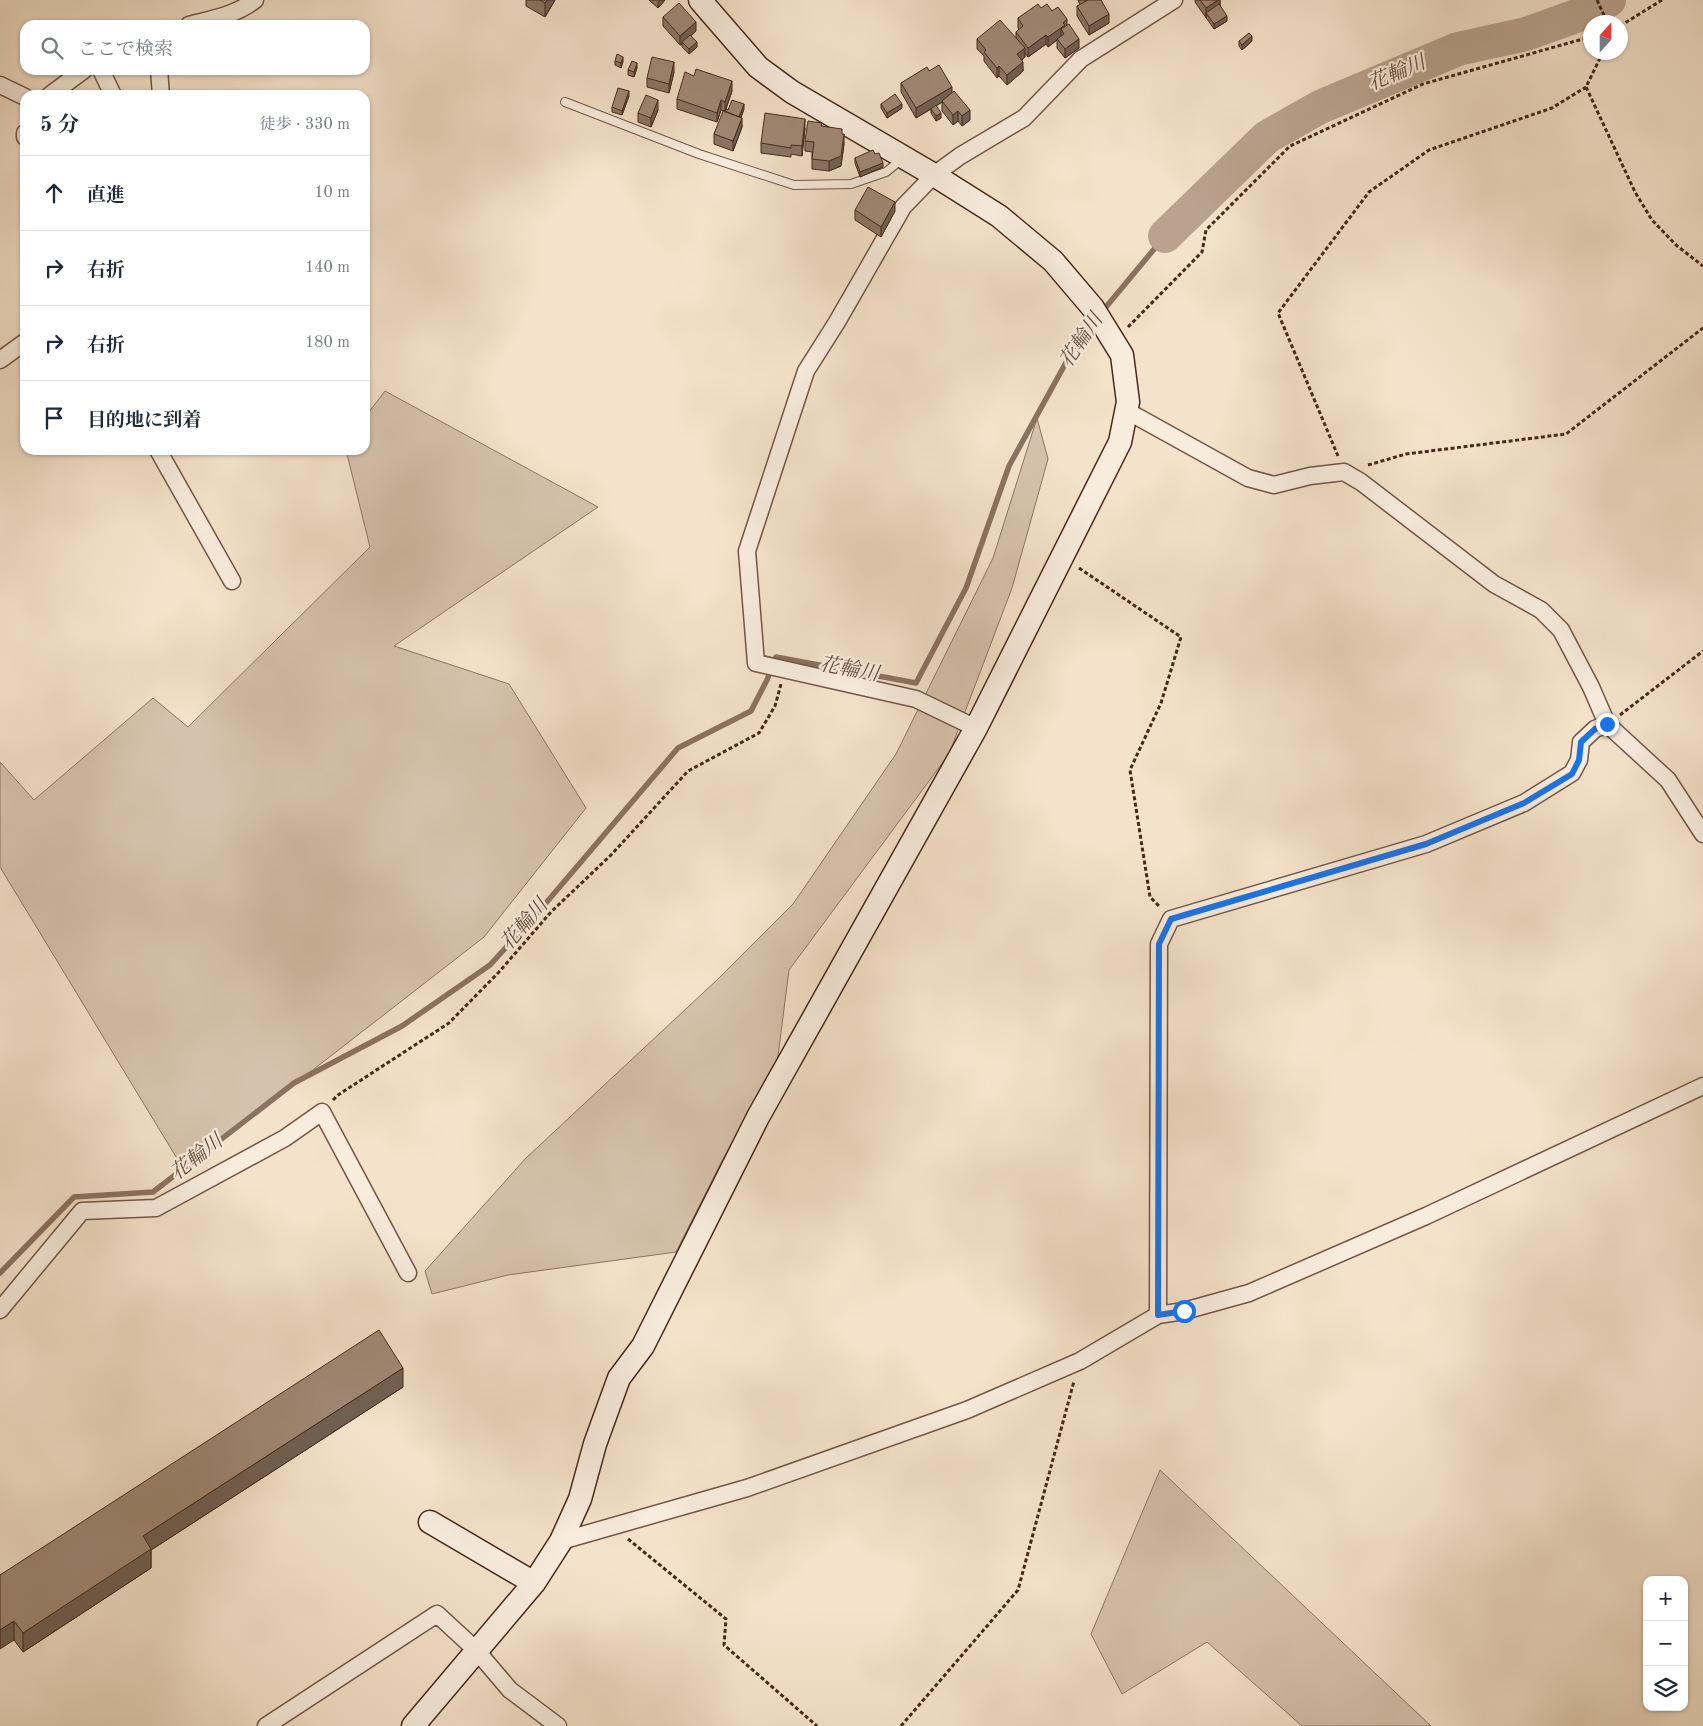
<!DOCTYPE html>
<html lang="ja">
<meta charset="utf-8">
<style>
body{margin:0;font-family:"Old Standard TT","Noto Serif JP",serif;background:#f2f2f3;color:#1f2937}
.controls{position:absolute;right:15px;bottom:15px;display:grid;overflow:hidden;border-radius:10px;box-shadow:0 1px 4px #0004}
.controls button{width:45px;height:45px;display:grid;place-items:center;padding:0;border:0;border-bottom:1px solid #e0e1e3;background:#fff;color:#1f2937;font:25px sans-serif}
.compass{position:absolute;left:1583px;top:15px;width:45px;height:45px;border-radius:50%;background:#fff;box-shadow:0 1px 4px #0004;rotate:21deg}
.stop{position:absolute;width:15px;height:15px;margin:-11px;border:4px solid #1a73e8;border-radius:50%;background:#fff}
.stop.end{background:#1a73e8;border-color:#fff;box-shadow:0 1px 5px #0008}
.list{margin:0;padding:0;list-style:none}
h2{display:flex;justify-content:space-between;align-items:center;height:65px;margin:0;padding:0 20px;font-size:21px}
h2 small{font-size:16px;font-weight:400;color:#747a83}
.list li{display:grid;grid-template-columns:32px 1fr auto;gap:15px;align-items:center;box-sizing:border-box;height:75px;padding:0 20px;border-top:1px solid #e0e1e3}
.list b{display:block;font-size:19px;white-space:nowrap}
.list em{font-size:16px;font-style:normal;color:#747a83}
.icon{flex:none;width:28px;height:28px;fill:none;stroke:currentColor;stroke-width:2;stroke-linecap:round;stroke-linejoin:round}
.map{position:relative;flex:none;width:1703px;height:1726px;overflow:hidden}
.search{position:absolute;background:#fff;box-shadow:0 1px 4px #0004;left:20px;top:20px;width:350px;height:55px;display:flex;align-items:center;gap:12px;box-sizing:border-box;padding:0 18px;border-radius:15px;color:#747a83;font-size:19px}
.panel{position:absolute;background:#fff;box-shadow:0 1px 4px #0004;left:20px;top:90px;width:350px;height:365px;border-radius:15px}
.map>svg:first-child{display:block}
</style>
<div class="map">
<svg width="1703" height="1726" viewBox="0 0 1703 1726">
<rect width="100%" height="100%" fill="#f4e2ca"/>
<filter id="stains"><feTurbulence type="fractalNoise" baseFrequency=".004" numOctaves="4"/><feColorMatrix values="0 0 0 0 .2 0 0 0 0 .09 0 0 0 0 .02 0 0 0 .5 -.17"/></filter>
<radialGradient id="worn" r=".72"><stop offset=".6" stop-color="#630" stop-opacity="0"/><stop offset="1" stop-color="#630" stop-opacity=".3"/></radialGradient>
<path fill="#d6c2ac" stroke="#8e7563" d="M 385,391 L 598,507 L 394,646 L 509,684 L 586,808 L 484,937 L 184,1170 L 0,867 L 0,762 L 34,800 L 153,698 L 188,727 L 370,547 L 346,450 L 365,450 L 365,417 Z
M 1037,418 L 1048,459 L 1012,588 L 949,754 L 789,970 L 777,1064 L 723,1159 L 676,1252 L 508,1275 L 432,1294 L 425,1271 L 526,1158 L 718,979 L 793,904 L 896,754 L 993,558 Z
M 1160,1470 L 1431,1726 L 1302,1726 L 1207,1642 L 1122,1694 L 1091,1634 Z"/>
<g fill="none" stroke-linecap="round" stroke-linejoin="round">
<path stroke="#8b7260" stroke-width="5.5" d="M 1101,313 L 1165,236
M 0,1273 L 74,1197 L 153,1192 L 294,1083 L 402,1026 L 490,965 L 540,910 L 678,748 L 751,711 L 767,680 L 776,657 L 916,683 L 966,588 L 1009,466 L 1079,339 L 1095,320"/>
<path stroke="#b9a38e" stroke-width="34" d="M 1165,236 L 1267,137 L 1320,107 L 1458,49 L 1526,34 L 1590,11 L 1609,0"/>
<g stroke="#725646" stroke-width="10">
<path id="lane" d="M 565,102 L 699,154 L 794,185 L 851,184 L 886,172 L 902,159"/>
</g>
<g stroke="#725646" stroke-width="19">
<path id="street" d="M 189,25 C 212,19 236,15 255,0
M 101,70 L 113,95
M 159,70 L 161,95
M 0,85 L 25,97
M 50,95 L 84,70
M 25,133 L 25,137
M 0,360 L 25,342
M 1127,411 L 1248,478 L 1274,485 L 1310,476 L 1344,472 L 1361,482 L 1494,584 L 1541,610 L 1561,630 L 1591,687 L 1607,724 L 1668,780 L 1703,834
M 158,450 L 232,581
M 976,728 L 916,699 L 756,663 L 747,551 L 806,371 L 837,322 L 903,207 L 934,175 L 960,156 L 1024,118 L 1081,59 L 1174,0
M 0,1310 L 82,1211 L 156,1208 L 285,1138 L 322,1112 L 408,1273
M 1158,1315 L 1159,944 L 1171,919 L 1426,844 L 1524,803 L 1572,773 L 1579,760 L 1581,742 L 1595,729 L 1607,724
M 561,1541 L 747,1488 L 967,1410 L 1080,1361 L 1158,1315 L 1184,1311 L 1249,1293 L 1426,1216 L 1703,1086
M 266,1726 L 437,1614 L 476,1650 L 510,1690 L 558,1726"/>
</g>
<g stroke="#46281a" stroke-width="25">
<path id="secondary" d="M 430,1522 L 534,1583
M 413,1726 L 534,1583 L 561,1541 L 580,1499 L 595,1444 L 619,1378 L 643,1346 L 758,1117 L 976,728 L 1120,442 L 1128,402 L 1122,355 L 1093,308 L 1053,261 L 999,216 L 934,175 L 792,92 L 758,67 L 700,0"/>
</g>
<path stroke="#46281a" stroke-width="3" stroke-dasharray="4 2.5" stroke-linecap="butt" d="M 1597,0 L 1607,22
M 1620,26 L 1662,0
M 1603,52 L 1586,87 L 1635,192 L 1652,220 L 1676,245 L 1703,266
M 1128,327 L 1202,252 L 1206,230 L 1290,146 L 1423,84 L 1590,37
M 1338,456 L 1278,313 L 1369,192 L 1429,150 L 1552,108 L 1586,87
M 1368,465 L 1406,454 L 1566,434 L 1703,328
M 1079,568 L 1181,637 L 1161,703 L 1130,770 L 1150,897 L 1160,907
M 1620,715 L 1703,651
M 333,1100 L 338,1095 L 449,1023 L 499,972 L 551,912 L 611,855 L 688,771 L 759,733 L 775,706 L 781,684
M 628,1539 L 726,1619 L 724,1645 L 817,1726
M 901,1726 L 1018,1590 L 1074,1381"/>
<use href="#lane" stroke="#f8ecdd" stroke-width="8"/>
<use href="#street" stroke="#f8ecdd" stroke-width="16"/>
<use href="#secondary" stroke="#f8ecdd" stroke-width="22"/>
</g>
<path fill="#8a7665" stroke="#46281a" d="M 526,0 L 555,0 L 545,17 L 526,6 Z
M 649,0 L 665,0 L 658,8 Z
M 1078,0 L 1101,0 L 1109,23 L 1089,35 L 1077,16 L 1077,6 L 1080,5 Z
M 1195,0 L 1220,0 L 1220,5 L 1227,21 L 1214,29 L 1195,2 Z
M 1041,8 L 1067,25 L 1079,48 L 1065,58 L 1057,48 L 1057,40 L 1048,47 L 1046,44 L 1028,57 L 1025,53 L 1025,57 L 1022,60 L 1023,71 L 1007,85 L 999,76 L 997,78 L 984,61 L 984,56 L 977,49 L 977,39 L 1016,38 L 1016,32 L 1019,30 L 1018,28 L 1018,18 Z
M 663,17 L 696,31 L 691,36 L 697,47 L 689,54 L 682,47 L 682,44 L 680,45 L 663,26 Z
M 1239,41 L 1252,41 L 1242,50 L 1239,46 Z
M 615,61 L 623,61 L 621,68 L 615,65 Z
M 637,68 L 634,77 L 628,75 L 628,70 Z
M 929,71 L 952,93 L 970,120 L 962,126 L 958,121 L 953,125 L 942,111 L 942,102 L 936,106 L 941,118 L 936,121 L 931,113 L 931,109 L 916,118 L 901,92 L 901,83 Z
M 674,72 L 669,93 L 647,87 L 647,78 Z
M 732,91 L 726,109 L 728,110 L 744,109 L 741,118 L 742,127 L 733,151 L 714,144 L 714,134 L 725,111 L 721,110 L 717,122 L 677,109 L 677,99 Z
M 629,96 L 622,115 L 612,112 L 612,107 Z
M 881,104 L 902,108 L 887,118 L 881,108 Z
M 658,110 L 651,127 L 638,122 L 638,113 Z
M 822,126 L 842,134 L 844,144 L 841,166 L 829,171 L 812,169 L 812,152 L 805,151 L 805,141 Z
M 805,128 L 802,156 L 791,154 L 791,157 L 761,153 L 761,143 Z
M 875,154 L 883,167 L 860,177 L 855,163 L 855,158 Z
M 855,210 L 895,211 L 881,237 L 855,220 Z
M 403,1387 L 151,1550 L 151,1568 L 23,1652 L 14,1640 L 0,1575 Z"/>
<path fill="#706053" stroke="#46281a" d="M 547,0 L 555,0 L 545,17 L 545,3 Z
M 660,0 L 665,0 L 658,8 L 658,3 Z
M 1218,0 L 1220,0 L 1220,8 L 1206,13 L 1206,18 L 1206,8 Z
M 1109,14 L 1109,23 L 1089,35 L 1089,26 Z
M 1227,16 L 1227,21 L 1214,29 L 1214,24 Z
M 1067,19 L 1067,29 L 1064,34 L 1061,29 L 1061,37 L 1057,39 L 1057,40 L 1048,47 L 1048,37 Z
M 696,22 L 696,31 L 683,43 L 682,42 L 682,44 L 680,45 L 680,36 Z
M 1046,35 L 1046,44 L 1028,57 L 1028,48 Z
M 1252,36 L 1252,41 L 1242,50 L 1242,45 Z
M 1079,39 L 1079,48 L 1065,58 L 1065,49 Z
M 697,42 L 697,47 L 689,54 L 689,49 Z
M 1025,48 L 1025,57 L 1017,64 L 1017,54 Z
M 623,57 L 623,61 L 621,68 L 621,63 Z
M 674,62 L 674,72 L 669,93 L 669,84 Z
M 1023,62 L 1023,71 L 1007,85 L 1007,75 Z
M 637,63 L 637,68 L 634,77 L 634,72 Z
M 999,66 L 999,76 L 997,78 L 997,68 Z
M 732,81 L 732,91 L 725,111 L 725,102 Z
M 952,87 L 952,96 L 916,118 L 916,108 Z
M 629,91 L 629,96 L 622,115 L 622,111 Z
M 658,100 L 658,110 L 651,127 L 651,118 Z
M 721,100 L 721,110 L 717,122 L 717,113 Z
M 744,104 L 744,109 L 738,124 L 738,120 Z
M 902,104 L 902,108 L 887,118 L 887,113 Z
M 970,110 L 970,120 L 962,126 L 962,116 Z
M 958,111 L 958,121 L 953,125 L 953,115 Z
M 941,113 L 941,118 L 936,121 L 936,116 Z
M 742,118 L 742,127 L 733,151 L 733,141 Z
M 805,119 L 805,128 L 802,156 L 802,146 Z
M 844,134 L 844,144 L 841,166 L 829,171 L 829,161 Z
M 883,163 L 883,167 L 860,177 L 860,172 Z
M 895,202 L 895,211 L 881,237 L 881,227 Z
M 403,1368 L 403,1387 L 151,1550 L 151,1568 L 23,1652 L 23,1633 L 143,1536 Z
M 14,1621 L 14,1640 L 0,1649 L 0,1630 Z"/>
<path fill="#a08976" stroke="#46281a" d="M 540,0 L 547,0 L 545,3 Z
M 1088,0 L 1101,0 L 1109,14 L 1089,26 L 1077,6 Z
M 1200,0 L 1218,0 L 1206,8 Z
M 679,3 L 696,22 L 680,36 L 663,17 Z
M 1038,4 L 1041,8 L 1047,4 L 1052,11 L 1058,7 L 1067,19 L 1063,23 L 1065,25 L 1048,37 L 1046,35 L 1028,48 L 1016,32 L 1023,26 L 1018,18 Z
M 1219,4 L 1227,16 L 1214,24 L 1206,13 Z
M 1000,20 L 1025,48 L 1017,54 L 1023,62 L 1007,75 L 999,66 L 997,68 L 984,52 L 986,50 L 977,39 Z
M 1069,24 L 1079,39 L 1065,49 L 1057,39 L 1064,34 L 1061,29 Z
M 1249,33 L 1252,36 L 1242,45 L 1239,41 Z
M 690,35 L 697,42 L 689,49 L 682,42 Z
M 617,54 L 623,57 L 621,63 L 615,61 Z
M 652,57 L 674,62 L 669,84 L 647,78 Z
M 632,61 L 637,63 L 634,72 L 628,70 Z
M 939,65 L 952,87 L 916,108 L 901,83 L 927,67 L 929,71 Z
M 696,69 L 732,81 L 725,102 L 721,100 L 717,113 L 677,99 L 685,72 L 694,76 Z
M 618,88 L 629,91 L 622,111 L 612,107 Z
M 954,91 L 970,110 L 962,116 L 958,111 L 953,115 L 942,101 Z
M 895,94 L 902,104 L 887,113 L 881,104 Z
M 646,95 L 658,100 L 651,118 L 638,113 Z
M 732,100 L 744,104 L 739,117 L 725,111 L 726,109 L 728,110 Z
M 936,105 L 941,113 L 936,116 L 931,109 Z
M 723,111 L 742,118 L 733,141 L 714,134 Z
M 765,113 L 805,119 L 802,146 L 791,145 L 791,148 L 761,143 Z
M 808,121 L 822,123 L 821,126 L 842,129 L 842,134 L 844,134 L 841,156 L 829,161 L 812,159 L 814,142 L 805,141 Z
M 873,150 L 875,154 L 879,153 L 883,163 L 860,172 L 855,158 Z
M 868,187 L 895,202 L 881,227 L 855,210 Z
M 379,1330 L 403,1368 L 143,1536 L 151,1549 L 23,1633 L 14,1621 L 0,1630 L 0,1575 Z"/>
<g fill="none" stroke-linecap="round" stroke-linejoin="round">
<path stroke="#1a73e8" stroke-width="6" d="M 1184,1311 L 1158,1315 L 1159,944 L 1171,919 L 1426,844 L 1524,803 L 1572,774 L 1579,760 L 1581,742 L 1595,729 L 1607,724"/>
</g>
<g text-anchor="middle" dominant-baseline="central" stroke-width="4.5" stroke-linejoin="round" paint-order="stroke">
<g font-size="20" font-style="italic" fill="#684d3d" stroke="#f8ecdd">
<text transform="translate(1397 74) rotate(-23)">花輪川</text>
<text transform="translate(1082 341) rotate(-56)">花輪川</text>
<text transform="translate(849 670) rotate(10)">花輪川</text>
<text transform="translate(525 925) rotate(-49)">花輪川</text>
<text transform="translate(197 1158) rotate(-38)">花輪川</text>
</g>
</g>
<rect width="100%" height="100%" filter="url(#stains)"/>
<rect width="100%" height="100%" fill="url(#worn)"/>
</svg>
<div class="controls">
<button>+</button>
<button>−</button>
<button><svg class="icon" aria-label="layers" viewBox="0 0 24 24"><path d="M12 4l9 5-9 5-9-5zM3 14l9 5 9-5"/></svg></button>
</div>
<svg class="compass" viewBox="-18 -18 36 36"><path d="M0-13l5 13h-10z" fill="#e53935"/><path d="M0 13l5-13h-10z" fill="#747a83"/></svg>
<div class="stop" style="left:1184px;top:1311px"></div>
<div class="stop end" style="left:1607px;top:724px"></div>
<div class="search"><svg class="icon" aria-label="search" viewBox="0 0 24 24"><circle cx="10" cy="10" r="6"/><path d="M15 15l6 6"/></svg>ここで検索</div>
<section class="panel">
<h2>5 分<small>徒歩 · 330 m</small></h2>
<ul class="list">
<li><svg class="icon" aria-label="ahead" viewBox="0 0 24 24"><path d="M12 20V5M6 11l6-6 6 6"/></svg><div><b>直進</b></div><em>10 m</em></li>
<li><svg class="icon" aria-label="right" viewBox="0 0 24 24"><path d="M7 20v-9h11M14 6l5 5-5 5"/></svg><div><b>右折</b></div><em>140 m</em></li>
<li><svg class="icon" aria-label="right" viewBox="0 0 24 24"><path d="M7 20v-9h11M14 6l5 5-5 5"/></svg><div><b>右折</b></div><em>180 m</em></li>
<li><svg class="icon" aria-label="arrive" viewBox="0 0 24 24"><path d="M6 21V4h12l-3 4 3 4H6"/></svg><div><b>目的地に到着</b></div></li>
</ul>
</section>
</div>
